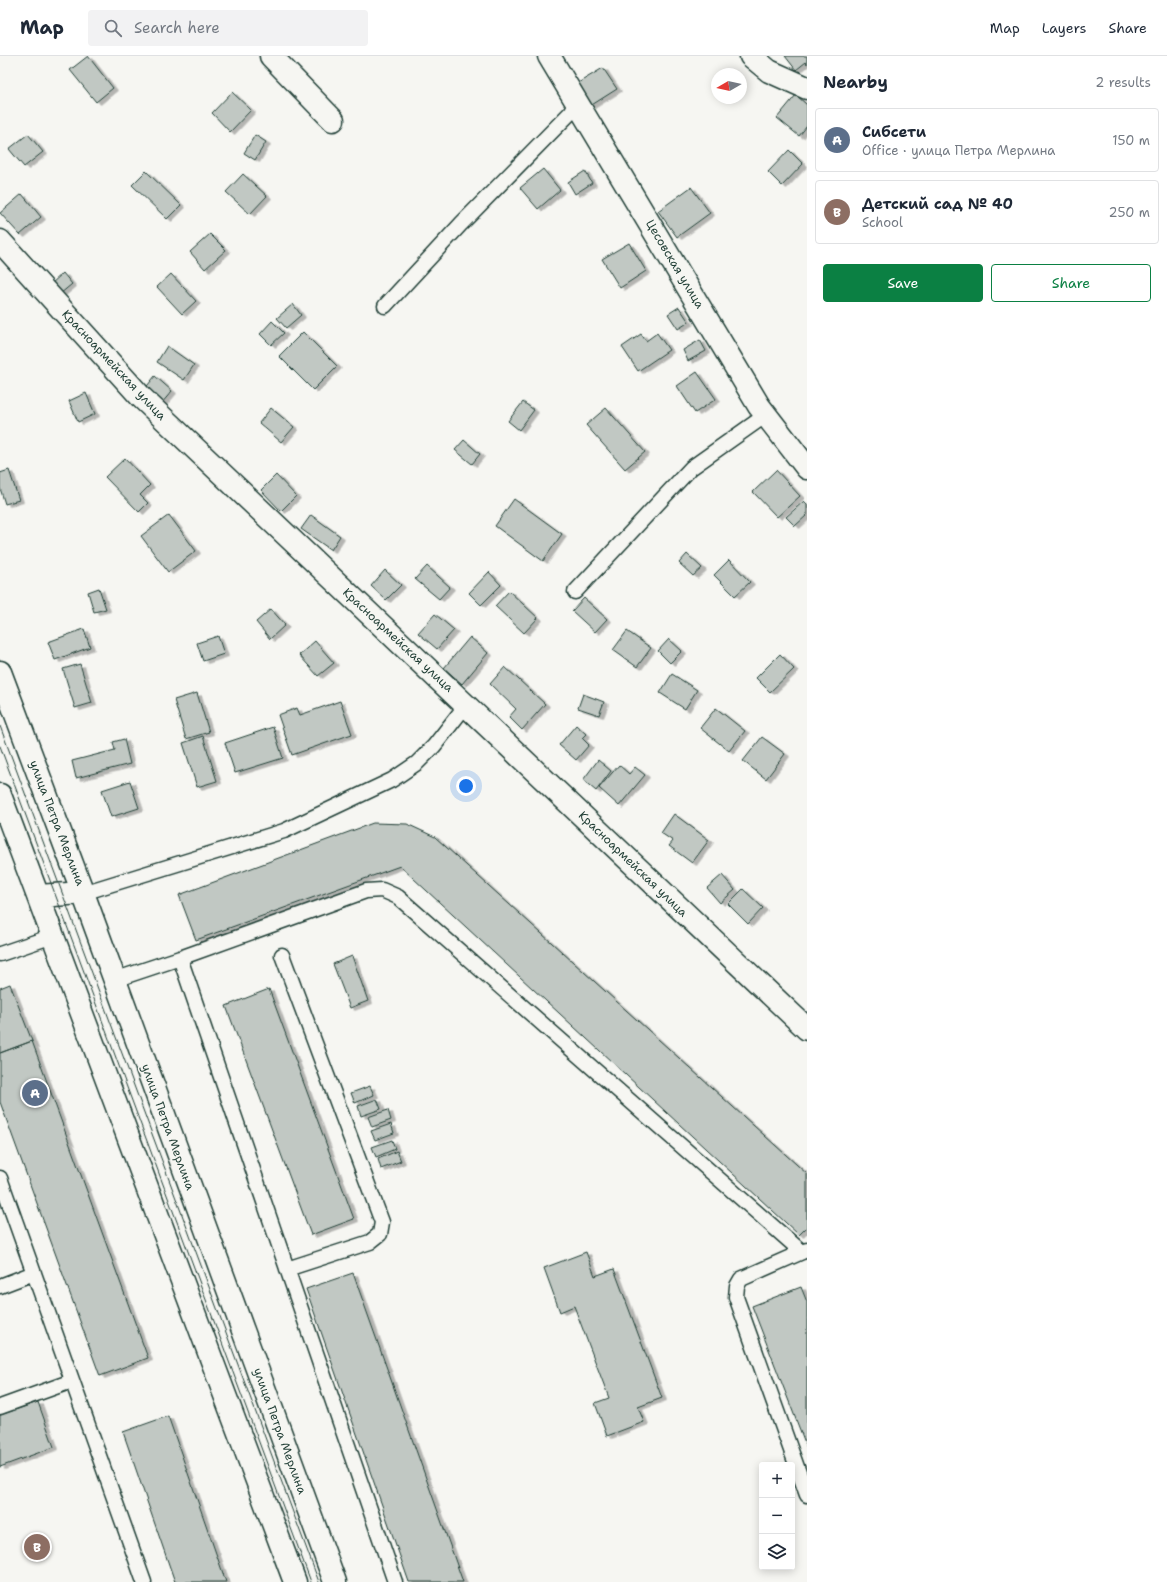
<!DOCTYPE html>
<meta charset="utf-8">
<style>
body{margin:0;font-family:"Shantell Sans",sans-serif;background:#f2f2f3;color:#1f2937}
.controls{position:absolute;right:12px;bottom:12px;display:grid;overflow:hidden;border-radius:4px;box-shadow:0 2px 10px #0003}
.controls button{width:36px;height:36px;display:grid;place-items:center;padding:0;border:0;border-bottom:1px solid #e0e1e3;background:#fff;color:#1f2937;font:20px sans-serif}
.compass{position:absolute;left:711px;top:12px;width:36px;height:36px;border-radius:50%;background:#fff;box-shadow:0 2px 10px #0003;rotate:261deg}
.you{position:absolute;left:466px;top:730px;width:14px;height:14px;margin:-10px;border:3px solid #fff;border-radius:50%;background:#1a73e8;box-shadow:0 0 0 6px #1a73e833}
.badge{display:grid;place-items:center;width:26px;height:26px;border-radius:50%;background:#0b8043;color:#fff;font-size:13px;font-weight:700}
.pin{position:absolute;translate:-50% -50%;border:2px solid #fff;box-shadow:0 1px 4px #0006}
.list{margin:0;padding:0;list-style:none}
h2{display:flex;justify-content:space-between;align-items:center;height:52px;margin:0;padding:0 16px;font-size:17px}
h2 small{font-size:13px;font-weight:400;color:#747a83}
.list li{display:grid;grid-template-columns:26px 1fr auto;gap:12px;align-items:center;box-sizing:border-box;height:64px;margin:0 8px 8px;padding:0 8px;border:1px solid #e0e1e3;border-radius:4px}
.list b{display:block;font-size:15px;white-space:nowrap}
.list p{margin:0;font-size:13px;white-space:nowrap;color:#747a83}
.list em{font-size:13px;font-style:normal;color:#747a83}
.actions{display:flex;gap:8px;padding:12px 16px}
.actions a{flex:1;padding:9px 0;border:1px solid #0b8043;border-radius:4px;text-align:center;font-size:14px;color:#0b8043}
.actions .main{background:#0b8043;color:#fff}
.icon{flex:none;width:22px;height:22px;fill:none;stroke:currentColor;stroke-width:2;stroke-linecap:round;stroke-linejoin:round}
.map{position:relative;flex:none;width:807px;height:1526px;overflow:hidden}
header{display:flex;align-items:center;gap:24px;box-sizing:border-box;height:56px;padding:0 20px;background:#fff;border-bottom:1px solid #e0e1e3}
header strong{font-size:19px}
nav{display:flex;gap:22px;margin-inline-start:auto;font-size:14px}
.search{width:280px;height:36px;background:#f2f2f3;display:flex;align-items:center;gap:10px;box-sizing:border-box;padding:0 14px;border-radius:4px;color:#747a83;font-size:15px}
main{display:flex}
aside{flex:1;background:#fff}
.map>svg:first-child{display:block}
</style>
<header>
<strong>Map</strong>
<div class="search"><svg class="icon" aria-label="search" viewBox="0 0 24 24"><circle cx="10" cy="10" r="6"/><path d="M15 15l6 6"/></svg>Search here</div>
<nav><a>Map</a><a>Layers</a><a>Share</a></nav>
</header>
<main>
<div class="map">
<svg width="807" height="1526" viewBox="0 0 807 1526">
<defs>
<filter id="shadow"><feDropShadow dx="4.5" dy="2.5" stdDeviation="0" flood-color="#0004"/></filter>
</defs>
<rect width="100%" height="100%" fill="#f6f6f2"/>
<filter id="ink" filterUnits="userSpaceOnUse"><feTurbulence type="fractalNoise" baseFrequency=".025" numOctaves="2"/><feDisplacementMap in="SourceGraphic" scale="8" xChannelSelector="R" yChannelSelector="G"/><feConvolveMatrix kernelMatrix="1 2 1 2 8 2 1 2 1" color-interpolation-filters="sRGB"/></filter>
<g filter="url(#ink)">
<path fill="#c1c8c3" stroke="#1f3d34" filter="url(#shadow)" d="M 88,0 L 113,32 L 96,46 L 70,14 Z
M 785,0 L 807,0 L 807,8 L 806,6 L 796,14 Z
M 603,12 L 617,33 L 587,52 L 573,30 Z
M 232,36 L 251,54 L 230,76 L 212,57 Z
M 796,39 L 807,49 L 807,70 L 799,80 L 777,62 Z
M 28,78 L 43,96 L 24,111 L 9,93 Z
M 255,79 L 266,86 L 255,104 L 244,97 Z
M 789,94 L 803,108 L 782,130 L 768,116 Z
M 543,113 L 560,134 L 538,153 L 520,132 Z
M 146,115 L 181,149 L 167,163 L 132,129 Z
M 585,115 L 592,127 L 575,138 L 568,126 Z
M 243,118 L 267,140 L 250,158 L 226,136 Z
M 691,131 L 710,157 L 677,181 L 658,155 Z
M 22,138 L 41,161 L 20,179 L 0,157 Z
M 210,178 L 226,194 L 205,213 L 190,196 Z
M 629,187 L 646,215 L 620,232 L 602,203 Z
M 63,217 L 72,228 L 60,238 L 51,228 Z
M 171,218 L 196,245 L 182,258 L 157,231 Z
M 293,248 L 301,259 L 286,272 L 277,262 Z
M 679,251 L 689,266 L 678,273 L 668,258 Z
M 272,265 L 284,277 L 271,289 L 260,278 Z
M 303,276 L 337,310 L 313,334 L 279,300 Z
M 657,277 L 669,294 L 638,315 L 622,291 L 641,278 L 646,285 Z
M 700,284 L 706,295 L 688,305 L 683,294 Z
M 167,290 L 194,309 L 184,324 L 157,306 Z
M 697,316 L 716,343 L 695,357 L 677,330 Z
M 155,320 L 172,335 L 161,348 L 144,334 Z
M 86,337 L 95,358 L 78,366 L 69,345 Z
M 523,346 L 534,354 L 519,374 L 508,365 Z
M 271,352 L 294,371 L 281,386 L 259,367 Z
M 606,352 L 645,396 L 625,413 L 586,369 Z
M 464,384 L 480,398 L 472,408 L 455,394 Z
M 125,402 L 150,429 L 140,439 L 148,447 L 139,456 L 105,421 Z
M 9,414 L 19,444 L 5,448 L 0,432 L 0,417 Z
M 776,414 L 800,440 L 777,461 L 753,436 Z
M 276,419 L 296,440 L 281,455 L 261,434 Z
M 514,443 L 562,478 L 543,505 L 495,470 Z
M 804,445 L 807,448 L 807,459 L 795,470 L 786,461 Z
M 169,459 L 196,495 L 168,516 L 141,480 Z
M 311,459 L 340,480 L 331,494 L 301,473 Z
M 687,498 L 702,512 L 693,520 L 679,507 Z
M 729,504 L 750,526 L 735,540 L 714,519 Z
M 427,510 L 450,531 L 439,543 L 415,523 Z
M 385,514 L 401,529 L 386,544 L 371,530 Z
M 489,516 L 501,529 L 481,549 L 469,537 Z
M 99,532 L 106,553 L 94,556 L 88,536 Z
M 509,535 L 538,562 L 524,577 L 495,550 Z
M 584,542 L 607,563 L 595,576 L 572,555 Z
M 271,553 L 285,569 L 270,583 L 256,566 Z
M 435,558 L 454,574 L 437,593 L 418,577 Z
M 84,573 L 90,591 L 55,604 L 48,586 Z
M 627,575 L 651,592 L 637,611 L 613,594 Z
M 218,580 L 224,598 L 203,605 L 197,587 Z
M 470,581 L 488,597 L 462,628 L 444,612 Z
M 669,583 L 682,595 L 670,607 L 658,595 Z
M 315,585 L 334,607 L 318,620 L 299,599 Z
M 780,598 L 794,613 L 770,636 L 756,622 Z
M 80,608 L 92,647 L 75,652 L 63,613 Z
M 505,611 L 545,648 L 522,674 L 509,661 L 516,653 L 490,628 Z
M 672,618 L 697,634 L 685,653 L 660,637 Z
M 197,637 L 209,676 L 186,683 L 174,644 Z
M 583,638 L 604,646 L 599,659 L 578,652 Z
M 340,645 L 352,678 L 292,699 L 278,659 L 297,652 L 300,659 Z
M 716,652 L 745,675 L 729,695 L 700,672 Z
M 576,669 L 586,678 L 582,682 L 589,689 L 576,704 L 559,689 Z
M 273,671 L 283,702 L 235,717 L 225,687 Z
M 203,680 L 217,725 L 197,731 L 183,687 Z
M 762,681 L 785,698 L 766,723 L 743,705 Z
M 124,683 L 130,708 L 76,722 L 72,705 L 115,694 L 113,686 Z
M 598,704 L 611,715 L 596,735 L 583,724 Z
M 619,709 L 629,718 L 635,711 L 645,719 L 619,750 L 599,732 Z
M 130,725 L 139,752 L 111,761 L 102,734 Z
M 674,758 L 709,784 L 692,807 L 669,790 L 673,785 L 661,777 Z
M 373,767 L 407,768 L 435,781 L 807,1118 L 807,1171 L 799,1179 L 400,810 L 196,884 L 179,839 Z
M 722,819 L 735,834 L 720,847 L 707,832 Z
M 743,833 L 763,852 L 748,868 L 728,848 Z
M 352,900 L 368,945 L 350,952 L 333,908 Z
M 10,928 L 32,985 L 0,997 L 0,932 Z
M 269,933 L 354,1163 L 311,1179 L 226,950 Z
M 32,985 L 148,1302 L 100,1320 L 0,1046 L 0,997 Z
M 370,1030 L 374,1039 L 355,1047 L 351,1037 Z
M 377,1043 L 381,1053 L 361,1060 L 358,1050 Z
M 388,1054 L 391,1064 L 372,1071 L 368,1061 Z
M 391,1068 L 394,1077 L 375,1084 L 371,1075 Z
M 392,1084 L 395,1093 L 376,1101 L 372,1091 Z
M 397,1095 L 401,1105 L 381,1113 L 378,1103 Z
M 586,1196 L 595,1220 L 614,1213 L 662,1342 L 638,1351 L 644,1366 L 607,1380 L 595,1347 L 609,1342 L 574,1250 L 560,1256 L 544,1212 Z
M 353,1217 L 463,1526 L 409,1526 L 306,1233 Z
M 801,1231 L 807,1246 L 807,1392 L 752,1250 Z
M 38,1346 L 54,1391 L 0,1411 L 0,1359 Z
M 168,1360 L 226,1526 L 175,1526 L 123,1376 Z"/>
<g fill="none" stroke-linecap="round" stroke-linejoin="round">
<g stroke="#1f3d34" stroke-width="17">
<path id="service" d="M 385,250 L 461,168 L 579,48
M 575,536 L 691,412 L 766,359
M 83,837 L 284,775 L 392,724 L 417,707 L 434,690 L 466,649
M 0,898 L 53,880
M 282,899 L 382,1166 L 380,1178 L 370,1186 L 287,1213
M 180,902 L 366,835 L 382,834 L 398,841 L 802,1196 L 807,1194
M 114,924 L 180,902 L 395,1526
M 0,1122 L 144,1526
M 802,1196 L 741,1223 L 737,1230 L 736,1241 L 807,1439
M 0,1230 L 34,1217
M 0,1351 L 72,1325"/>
</g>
<g stroke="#1f3d34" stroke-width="25">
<path id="minor" d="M 271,0 L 333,64
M 549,0 L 759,350 L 807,412
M 751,0 L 769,15 L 807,32"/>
</g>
<g stroke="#1f3d34" stroke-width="25">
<path id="tertiary" d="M 0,185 L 141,341 L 807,973"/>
</g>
<g stroke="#1f3d34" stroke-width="25">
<path id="secondary" d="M 0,616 L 83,837 L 335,1526
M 0,739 L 295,1526
M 38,840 L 83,837"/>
</g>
<use href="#service" stroke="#f6f6f2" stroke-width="14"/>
<use href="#minor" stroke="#f6f6f2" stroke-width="22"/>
<use href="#tertiary" stroke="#f6f6f2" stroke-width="22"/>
<use href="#secondary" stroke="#f6f6f2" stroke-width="22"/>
<path stroke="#1f3d34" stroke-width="1" d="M 0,670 L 319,1526
M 0,690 L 311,1526"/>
</g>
</g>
<g text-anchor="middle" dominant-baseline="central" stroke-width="3" stroke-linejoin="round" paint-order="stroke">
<g font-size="12" fill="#1f3d34" stroke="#f6f6f2">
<text transform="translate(675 208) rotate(59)">Цесовская улица</text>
<text transform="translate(114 309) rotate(47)">Красноармейская улица</text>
<text transform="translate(398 584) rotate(43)">Красноармейская улица</text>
<text transform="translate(57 767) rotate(69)">улица Петра Мерлина</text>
<text transform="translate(633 808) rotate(44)">Красноармейская улица</text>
<text transform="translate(168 1071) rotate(70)">улица Петра Мерлина</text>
<text transform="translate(280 1375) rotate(70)">улица Петра Мерлина</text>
</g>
</g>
</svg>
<div class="controls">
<button>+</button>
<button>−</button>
<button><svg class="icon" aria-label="layers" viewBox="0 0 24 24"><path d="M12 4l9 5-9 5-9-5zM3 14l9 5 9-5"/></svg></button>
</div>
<svg class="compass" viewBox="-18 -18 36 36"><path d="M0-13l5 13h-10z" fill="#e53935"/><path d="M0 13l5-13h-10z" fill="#747a83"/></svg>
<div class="you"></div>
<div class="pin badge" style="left:35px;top:1037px;background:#5c6f8a">A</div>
<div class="pin badge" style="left:37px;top:1491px;background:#8d6e63">B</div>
</div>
<aside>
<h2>Nearby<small>2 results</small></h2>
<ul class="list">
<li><span class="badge" style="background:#5c6f8a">A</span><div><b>Сибсети</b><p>Office · улица Петра Мерлина</p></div><em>150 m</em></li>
<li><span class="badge" style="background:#8d6e63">B</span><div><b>Детский сад № 40</b><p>School</p></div><em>250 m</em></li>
</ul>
<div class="actions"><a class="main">Save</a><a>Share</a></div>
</aside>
</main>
